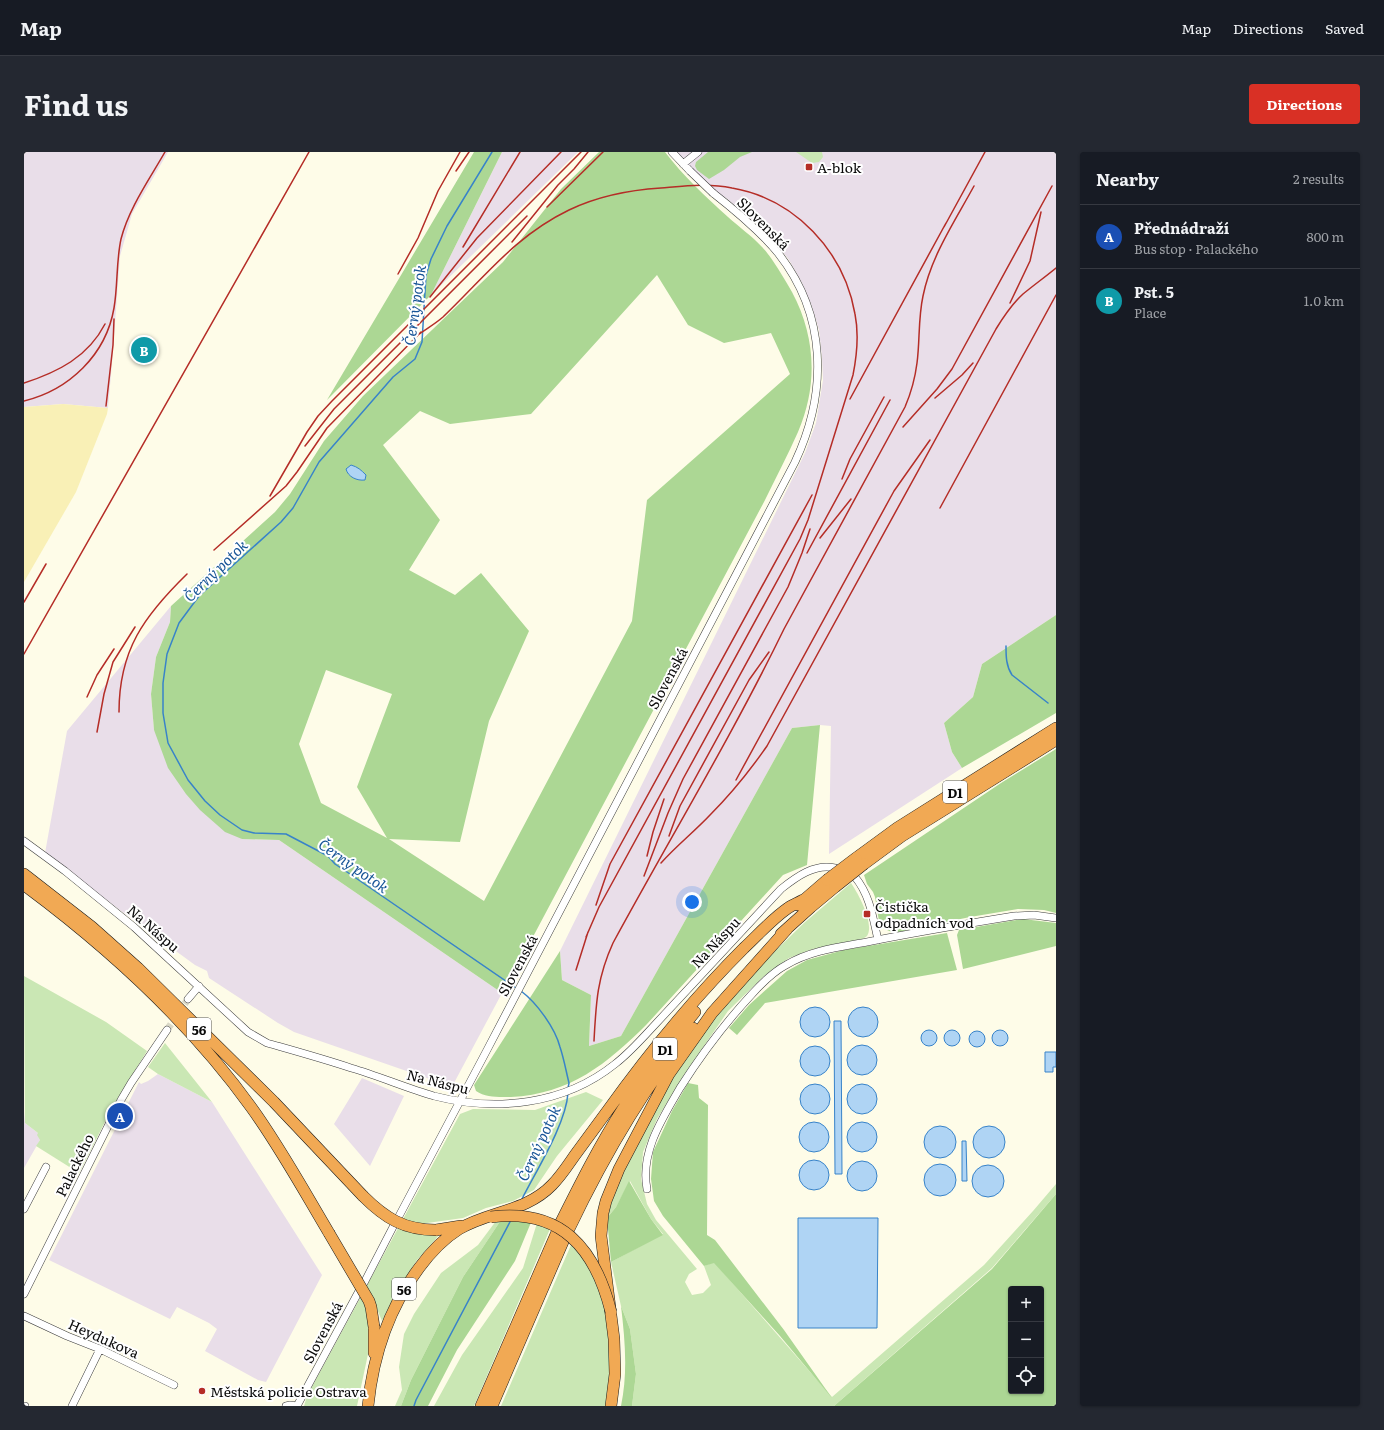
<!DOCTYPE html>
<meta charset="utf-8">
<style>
body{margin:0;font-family:Literata,serif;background:#242831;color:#f1f3f6}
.controls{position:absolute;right:12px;bottom:12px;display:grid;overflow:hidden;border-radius:4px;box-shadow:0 1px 3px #0004}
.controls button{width:36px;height:36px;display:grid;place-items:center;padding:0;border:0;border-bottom:1px solid #363941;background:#171b24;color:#f1f3f6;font:20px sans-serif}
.you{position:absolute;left:668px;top:750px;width:14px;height:14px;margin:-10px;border:3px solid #fff;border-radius:50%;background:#1a73e8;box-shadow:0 0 0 6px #1a73e833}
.badge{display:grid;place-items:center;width:26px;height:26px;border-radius:50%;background:#d93025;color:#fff;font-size:13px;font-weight:700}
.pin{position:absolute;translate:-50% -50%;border:2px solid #fff;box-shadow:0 1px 4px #0006}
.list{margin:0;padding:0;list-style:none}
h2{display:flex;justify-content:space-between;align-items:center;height:52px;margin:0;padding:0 16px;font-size:17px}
h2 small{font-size:13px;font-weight:400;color:#9ea1a6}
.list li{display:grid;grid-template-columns:26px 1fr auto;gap:12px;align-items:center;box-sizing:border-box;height:64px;padding:0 16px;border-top:1px solid #363941}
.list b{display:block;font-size:15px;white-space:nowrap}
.list p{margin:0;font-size:13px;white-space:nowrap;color:#9ea1a6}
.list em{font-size:13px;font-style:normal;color:#9ea1a6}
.icon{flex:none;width:22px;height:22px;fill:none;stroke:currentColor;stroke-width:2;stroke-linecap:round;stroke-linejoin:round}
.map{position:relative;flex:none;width:1032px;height:1254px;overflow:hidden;border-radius:4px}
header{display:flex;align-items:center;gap:24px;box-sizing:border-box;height:56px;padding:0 20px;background:#171b24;border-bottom:1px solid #363941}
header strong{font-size:19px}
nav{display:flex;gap:22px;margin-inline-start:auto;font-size:14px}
.intro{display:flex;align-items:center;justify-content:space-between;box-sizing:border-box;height:96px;padding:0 24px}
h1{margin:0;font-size:28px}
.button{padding:10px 18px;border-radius:4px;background:#d93025;color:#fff;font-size:14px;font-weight:700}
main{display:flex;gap:24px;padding:0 24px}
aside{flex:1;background:#171b24;border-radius:4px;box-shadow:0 1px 3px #0004}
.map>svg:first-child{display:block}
</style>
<header>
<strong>Map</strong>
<nav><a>Map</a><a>Directions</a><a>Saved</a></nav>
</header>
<div class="intro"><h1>Find us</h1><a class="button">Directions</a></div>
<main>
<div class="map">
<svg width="1032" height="1254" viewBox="0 0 1032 1254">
<rect width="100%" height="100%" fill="#fefce8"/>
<path fill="#e9dee9" d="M 0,0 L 144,0 L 108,62 L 96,104 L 88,211 L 84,256 L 39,252 L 0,255 Z
M 478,0 L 554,0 L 407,143 Z
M 648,0 L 1032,0 L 1032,463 L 958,512 L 949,545 L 920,571 L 928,600 L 938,616 L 805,702 L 807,574 L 796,573 L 768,576 L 597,884 L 565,894 L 567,843 L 538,828 L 536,799 L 781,301 L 792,271 L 799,228 L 798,206 L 795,178 L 787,152 L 778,131 L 765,108 L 747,85 L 734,73 L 702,46 L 689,41 Z
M 147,454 L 146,470 L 132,505 L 127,542 L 130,578 L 218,687 L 255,688 L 478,841 L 430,931 L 420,932 L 270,880 L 254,871 L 185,826 L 183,819 L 171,813 L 97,759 L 21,701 L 43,579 Z
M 134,922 L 188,950 L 298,1123 L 242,1230 L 234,1228 L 181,1199 L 193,1177 L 185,1171 L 153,1155 L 146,1167 L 25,1108 L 115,930 L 117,932 L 124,929 Z
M 338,926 L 380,944 L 346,1014 L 310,972 Z
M 0,960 L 1,971 L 14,981 L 16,988 L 0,1016 Z"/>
<path fill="#cae7b4" d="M 772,0 L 798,0 L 799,5 L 795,10 L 788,11 Z
M 827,731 C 834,741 851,772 843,784 C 842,785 840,786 838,787 L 789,797 L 765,806 L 740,824 L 704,859 L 660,923 L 633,967 L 619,1000 L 617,1027 L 623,1052 L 632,1068 L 673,1117 L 665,1122 L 661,1130 L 668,1143 L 679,1141 L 687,1133 L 680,1114 L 690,1110 L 808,1245 L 960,1113 L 1009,1059 L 1032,1032 L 1032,1042 L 968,1116 L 810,1254 L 608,1254 L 612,1222 L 606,1177 L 597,1154 L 587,1110 L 639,1082 L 627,1067 L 606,1029 L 592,1055 L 583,1066 L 588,1042 L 654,916 L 698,855 L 734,816 L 780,771 Z
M 0,824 L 82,870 L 123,899 L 89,954 L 55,1021 L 12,994 L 16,988 L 13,983 L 14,981 L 1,971 Z
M 141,891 L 188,950 L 134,922 L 124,915 Z
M 562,940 L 579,948 L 533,1004 L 510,1038 L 489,1049 L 462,1056 L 439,1066 L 396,1072 L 416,1082 L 393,1108 L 373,1139 L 358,1169 L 351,1152 L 344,1202 L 333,1254 L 280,1254 L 283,1244 L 436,962 L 449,957 L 511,958 Z
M 477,1068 L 439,1125 L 387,1228 L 377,1254 L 371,1254 L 378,1238 L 375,1215 L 380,1182 L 390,1162 L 417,1121 L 454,1093 L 472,1069 Z
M 513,1071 L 526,1077 L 450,1254 L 410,1254 L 438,1203 L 499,1116 Z
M 547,1093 L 562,1108 L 581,1149 L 588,1216 L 582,1254 L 477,1254 Z"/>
<path fill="#acd794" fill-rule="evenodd" d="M 450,0 L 478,0 L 407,143 L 303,248 Z
M 575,0 L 641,0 C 659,24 682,45 704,65 C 715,75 728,84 738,95 C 748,105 761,128 768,140 C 792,185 794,233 774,280 C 764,303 752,325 741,348 L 511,781 L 478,841 L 255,688 L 218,687 L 201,680 L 176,658 L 162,642 L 144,616 L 130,578 L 127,542 L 132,505 L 146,470 L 147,454 L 251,360 L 266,342 L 300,289 L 339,244 L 479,110 L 537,37 ZM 633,123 L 664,173 L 700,191 L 747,181 L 766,222 L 623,348 L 608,469 L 460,749 L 365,687 L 436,690 L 465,569 L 505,479 L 457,421 L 431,443 L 385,418 L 416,368 L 359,293 L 396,259 L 426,272 L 507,262 ZM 302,518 L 368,542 L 333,635 L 363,686 L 297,651 L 275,592 Z
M 684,0 L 728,0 L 716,5 L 700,18 L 685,27 L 673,18 L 671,14 L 672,10 Z
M 1032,463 L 1032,561 L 938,616 L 928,600 L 920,571 L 949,545 L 958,512 Z
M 796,573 L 783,713 L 759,723 L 623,872 C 583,912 546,942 487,945 C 475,945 462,946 452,939 L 450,933 L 536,799 L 538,828 L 567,843 L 565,894 L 597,884 L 768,576 Z
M 1032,597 L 1032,761 L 1020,758 L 994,757 L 946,765 L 870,781 L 856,775 L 851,745 L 849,740 L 843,732 L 840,723 L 977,631 Z
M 999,767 L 1032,771 L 1032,794 L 939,817 L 933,783 L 935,778 Z
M 923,781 L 933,818 L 741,851 L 713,883 L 705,876 L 725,853 L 763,819 L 783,808 L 820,798 Z
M 664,931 L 674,933 L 675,946 L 684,953 L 683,1083 L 691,1088 L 760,1178 L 808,1246 L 756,1184 L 690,1111 L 680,1114 L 639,1064 L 630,1049 L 627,1027 L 629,1000 L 648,959 Z
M 605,1029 L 627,1067 L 639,1083 L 587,1110 L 583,1066 L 592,1055 Z
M 1032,1042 L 1032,1254 L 810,1254 L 968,1117 ZM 987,1137 L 1017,1137 L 1017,1239 L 987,1239 Z
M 477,1068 L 508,1068 L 491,1109 L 433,1198 L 404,1254 L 377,1254 L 387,1228 L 439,1125 Z
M 597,1154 L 606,1177 L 612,1222 L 608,1254 L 597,1254 C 604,1220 601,1188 597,1154 Z"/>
<path fill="#f9f0b6" d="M 39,252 L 84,256 L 83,262 L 52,340 L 0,430 L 0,255 Z"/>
<path fill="#afd4f4" stroke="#3883c9" d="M 327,313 C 334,315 337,318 342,323 L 341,328 C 333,329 324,325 322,317 Z
M776 870a15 15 0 1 1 30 0a15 15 0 1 1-30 0Z
M824 870a15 15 0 1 1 30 0a15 15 0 1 1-30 0Z
M 810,869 L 817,869 L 818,1022 L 811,1022 Z
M897 886a8 8 0 1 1 16 0a8 8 0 1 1-16 0Z
M968 886a8 8 0 1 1 16 0a8 8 0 1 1-16 0Z
M920 886a8 8 0 1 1 16 0a8 8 0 1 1-16 0Z
M945 887a8 8 0 1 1 16 0a8 8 0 1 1-16 0Z
M823 908a15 15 0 1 1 30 0a15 15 0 1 1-30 0Z
M776 909a15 15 0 1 1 30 0a15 15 0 1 1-30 0Z
M 1021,900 L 1032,900 L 1032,915 L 1029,915 L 1029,920 L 1021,920 Z
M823 947a15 15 0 1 1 30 0a15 15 0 1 1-30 0Z
M776 947a15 15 0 1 1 30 0a15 15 0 1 1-30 0Z
M823 985a15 15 0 1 1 30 0a15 15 0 1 1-30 0Z
M775 985a15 15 0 1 1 30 0a15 15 0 1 1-30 0Z
M900 990a16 16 0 1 1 32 0a16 16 0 1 1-32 0Z
M949 990a16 16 0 1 1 32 0a16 16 0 1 1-32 0Z
M 938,989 L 942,989 L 943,1029 L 938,1029 Z
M775 1023a15 15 0 1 1 30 0a15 15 0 1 1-30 0Z
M823 1024a15 15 0 1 1 30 0a15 15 0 1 1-30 0Z
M900 1028a16 16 0 1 1 32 0a16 16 0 1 1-32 0Z
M948 1029a16 16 0 1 1 32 0a16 16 0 1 1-32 0Z
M 774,1066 L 854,1066 L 853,1176 L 774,1176 Z"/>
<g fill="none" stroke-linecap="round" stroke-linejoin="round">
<path stroke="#3883c9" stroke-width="1.5" d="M 468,0 L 423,74 L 407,107 L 402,123 L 398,190 L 391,207 L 369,225 L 295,310 L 269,356 L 257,370 L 175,444 L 155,471 L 143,502 L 139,531 L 139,561 L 144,591 L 164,628 L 181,649 L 196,663 L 218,678 L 230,681 L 262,682 L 304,704 L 311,712 L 326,722 L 492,836
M 982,494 C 982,504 982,514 988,523 L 1024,551
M 497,839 C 513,851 531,876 536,895 C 540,907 542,919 545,931 L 544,936
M 498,1047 C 512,1019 542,972 544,941
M 390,1254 L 392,1248 L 487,1068"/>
<path stroke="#d9d8c7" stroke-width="7" stroke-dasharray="7 3.5" stroke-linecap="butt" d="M 143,878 L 164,847"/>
<g stroke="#3d3d3d" stroke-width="8">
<path id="minor" d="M 648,0 L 666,19
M 659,12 L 674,0
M 0,689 L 41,719 L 110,775 L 224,880 L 243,891 C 271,899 300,907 327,916 C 355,924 382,936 410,944 C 472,960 540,953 591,912 C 604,902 615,890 626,878 L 757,737 C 772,725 791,711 811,716
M 831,725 C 846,743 849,766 854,788
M 164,847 L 175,834
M 623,1037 C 616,1000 638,967 656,936 C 677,903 701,871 728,842 C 738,831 749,820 762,813 C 787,798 816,795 843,790 C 892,780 941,772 990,764 L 1010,763 L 1032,766
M 0,1057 L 22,1015
M 374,1066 L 463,898 L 771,310 C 804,240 803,163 754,101 C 735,78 712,59 689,41
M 340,1131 L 370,1073
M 0,1142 L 97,948 L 107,931 L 143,878
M 0,1164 L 43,1184 L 76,1197 L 150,1233
M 0,1254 L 1,1254
M 48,1254 L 76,1197
M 262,1254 L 266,1253 L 273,1254
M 273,1254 L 335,1139"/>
</g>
<g stroke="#1b1b1b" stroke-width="12">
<path id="highway" d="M 832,706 L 873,676 L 1032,576
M 840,712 L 878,684 L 1032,588
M 0,722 L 68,775 L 114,816 L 250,950 L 339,1044
M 0,733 C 85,796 165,869 227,955 C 256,995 280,1039 305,1081
M 774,753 L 803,728
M 757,782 L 787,755 L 811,735
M 536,1072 C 556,1032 576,992 600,955 C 621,921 646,890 671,860
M 545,1077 C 579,1006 618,937 669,876
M 412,1078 L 437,1074
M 350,1201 L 350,1175
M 344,1254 C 349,1204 365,1156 395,1116 C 406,1101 419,1087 435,1077 C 465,1059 502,1060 528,1033 C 537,1024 544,1013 551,1003 C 562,988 573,973 584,958 C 625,901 670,846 720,796 C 734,783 748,767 764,756 C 768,753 774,751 779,748
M 457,1254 L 533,1080
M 468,1254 L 541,1085
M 587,1254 L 591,1222 L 590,1187 L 577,1084 L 579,1061 L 582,1049 L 595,1017 L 645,922 L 688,861 L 763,777"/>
</g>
<use href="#minor" stroke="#fff" stroke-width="7"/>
<use href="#highway" stroke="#f1a954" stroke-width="11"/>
<path stroke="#b52d27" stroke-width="1.5" d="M 432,19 L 445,0
M 523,55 L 579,0
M 920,75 L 961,0
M 488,90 L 534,33 L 550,17 L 564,0
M 439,95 L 496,0
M 374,122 L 394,86 L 414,39 L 436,0
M 406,145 L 453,86 L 537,0
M 986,151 L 1006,109 L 1017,60
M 394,183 C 402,177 411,172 419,165 C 461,125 491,84 545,58 C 574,44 605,38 637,36 C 661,34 684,31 708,36 C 771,47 820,99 831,162 C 835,182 833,203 829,223 L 784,368 L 776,387 L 575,755 L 562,785
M 0,231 C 34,220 64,205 81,172
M 911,246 L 938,223 L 949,211
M 826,247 L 922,71
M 0,249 C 45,238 82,203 90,156 C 94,133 92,110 97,87 C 105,56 125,28 141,0
M 82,254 L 89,193 L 90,167
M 879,275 L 913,237 L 928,217 L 1028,34
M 281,294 L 310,257 L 503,64
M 818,327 L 826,307 L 860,245
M 246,344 L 283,280 L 294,264 L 308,249 L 557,0
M 916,356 L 1032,143
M 796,386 L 827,347
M 190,398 L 262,334 L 273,320 L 303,276 L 397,180
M 783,401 L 866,248
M 0,450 L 22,412
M 0,502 L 285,0
M 63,545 L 73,523 L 90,497
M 95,560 C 95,498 120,464 163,422
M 73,580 L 80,542 L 89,510 L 111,475
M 712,628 L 870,339 L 906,288
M 645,684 L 656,654 L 725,528 L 745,500
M 623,704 L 629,680 L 640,647
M 637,711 C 652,694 670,680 686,663 C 705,644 727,617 743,594 L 972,177 C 980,164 988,152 999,142 C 1010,133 1021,125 1032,116
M 620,724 L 644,661 L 659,627 L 764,435 L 778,401 L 786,377
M 572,753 L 586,712 L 788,343
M 552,818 L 564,780
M 570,889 C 572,851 573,826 589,791 C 646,686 708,584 760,477 L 881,255 C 887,241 891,227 893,211 C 896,189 894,167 899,144 C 907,104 931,69 950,34"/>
<g stroke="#3d3d3d" stroke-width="8" stroke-linecap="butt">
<path id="minor-bridge" d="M 666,19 L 689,41"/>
</g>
<g stroke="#1b1b1b" stroke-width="12" stroke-linecap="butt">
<path id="highway-bridge" d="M 803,728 L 832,706
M 811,735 L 840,712
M 339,1044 C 361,1066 380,1078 412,1078
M 467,1065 C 537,1056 571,1096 587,1160
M 305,1081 L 345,1149 L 347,1155 L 350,1175"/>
</g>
<use href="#minor-bridge" stroke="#fff" stroke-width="7"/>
<use href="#highway-bridge" stroke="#f1a954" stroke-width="11"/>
</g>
<g fill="#b52d27" stroke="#fff" stroke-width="1.5">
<rect x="781" y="11" width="8" height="8" rx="2"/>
<rect x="839" y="758" width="8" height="8" rx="2"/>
<circle cx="178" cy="1239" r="4"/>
</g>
<g text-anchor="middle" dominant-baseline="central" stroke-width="4" stroke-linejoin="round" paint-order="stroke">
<g fill="#fff" stroke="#545454" stroke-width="1">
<rect x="919" y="629" width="24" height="22" rx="3"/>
<rect x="163" y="866" width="24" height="22" rx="3"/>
<rect x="629" y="886" width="24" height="22" rx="3"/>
<rect x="368" y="1126" width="24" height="22" rx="3"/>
</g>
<g font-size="13" font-weight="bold" fill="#0a0a0a">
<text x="931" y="640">D1</text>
<text x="175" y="877">56</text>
<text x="641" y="897">D1</text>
<text x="380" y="1137">56</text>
</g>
<g font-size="14" fill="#0a0a0a" stroke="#fff" text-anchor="start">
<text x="793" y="15">A-blok</text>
<text x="851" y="754">Čistička<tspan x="851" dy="16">odpadních vod</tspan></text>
<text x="186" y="1239">Městská policie Ostrava</text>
</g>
<g font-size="14" fill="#0a0a0a" stroke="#fff">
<text transform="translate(740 71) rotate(45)">Slovenská</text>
<text transform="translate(643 526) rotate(-62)">Slovenská</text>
<text transform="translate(130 776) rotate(41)">Na Náspu</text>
<text transform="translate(691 790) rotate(-47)">Na Náspu</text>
<text transform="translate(493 813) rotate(-62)">Slovenská</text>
<text transform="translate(414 929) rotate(14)">Na Náspu</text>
<text transform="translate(50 1013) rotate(-64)">Palackého</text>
<text transform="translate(298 1180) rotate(-62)">Slovenská</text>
<text transform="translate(80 1186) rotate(24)">Heydukova</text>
</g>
<g font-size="15" font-style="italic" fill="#185597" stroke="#fff">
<text transform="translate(390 153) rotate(-82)">Černý potok</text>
<text transform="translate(191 418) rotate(-44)">Černý potok</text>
<text transform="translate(330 713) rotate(35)">Černý potok</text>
<text transform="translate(514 991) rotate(-65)">Černý potok</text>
</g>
</g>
</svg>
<div class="controls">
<button>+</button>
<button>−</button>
<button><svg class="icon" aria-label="locate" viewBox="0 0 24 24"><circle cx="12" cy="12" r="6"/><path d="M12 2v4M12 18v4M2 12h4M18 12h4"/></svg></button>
</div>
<div class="you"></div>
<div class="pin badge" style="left:96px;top:964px;background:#1a4fb4">A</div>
<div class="pin badge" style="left:120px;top:198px;background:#0f9aa8">B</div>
</div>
<aside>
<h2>Nearby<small>2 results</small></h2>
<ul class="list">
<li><span class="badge" style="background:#1a4fb4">A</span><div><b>Přednádraží</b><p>Bus stop · Palackého</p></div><em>800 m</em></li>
<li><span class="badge" style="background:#0f9aa8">B</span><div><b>Pst. 5</b><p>Place</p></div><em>1.0 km</em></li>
</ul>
</aside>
</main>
